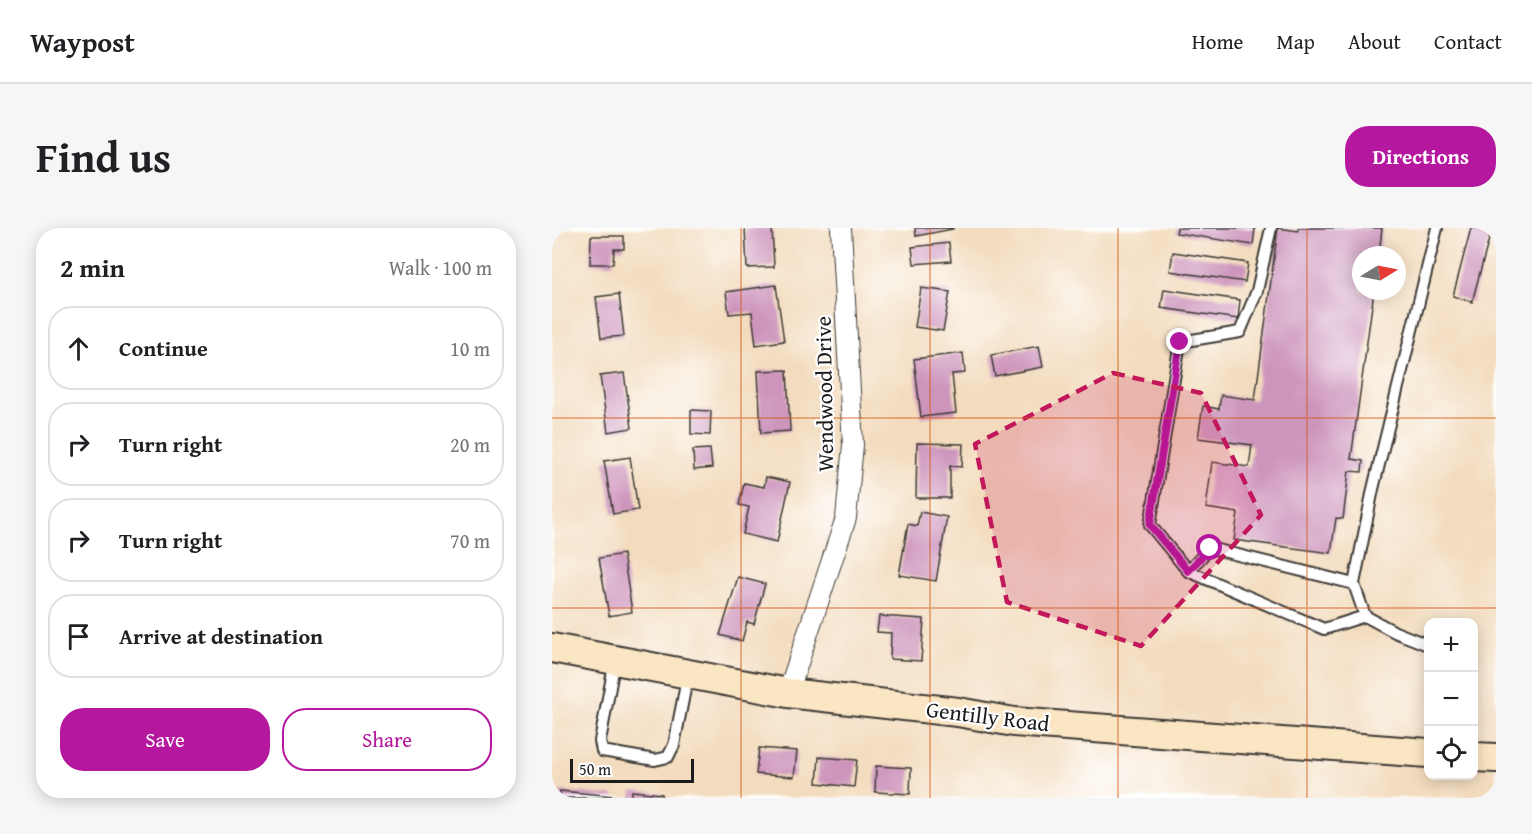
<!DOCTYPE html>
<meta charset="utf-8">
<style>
body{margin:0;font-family:"Gentium Book Plus",serif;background:#f6f6f6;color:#202124}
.controls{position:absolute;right:18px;bottom:18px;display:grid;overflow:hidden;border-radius:12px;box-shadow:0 3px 15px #0003}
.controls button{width:54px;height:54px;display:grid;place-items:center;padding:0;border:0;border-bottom:2px solid #e0e0e0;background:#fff;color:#202124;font:30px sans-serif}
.compass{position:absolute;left:800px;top:18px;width:54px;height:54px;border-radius:50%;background:#fff;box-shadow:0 3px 15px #0003;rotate:80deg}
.scale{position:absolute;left:18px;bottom:15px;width:124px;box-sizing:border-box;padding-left:6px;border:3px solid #1c1c1c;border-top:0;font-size:16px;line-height:21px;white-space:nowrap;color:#1c1c1c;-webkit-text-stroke:4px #fff;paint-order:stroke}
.stop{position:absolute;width:18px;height:18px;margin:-14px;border:4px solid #b5179e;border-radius:50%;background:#fff}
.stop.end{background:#b5179e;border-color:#fff;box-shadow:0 2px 6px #0008}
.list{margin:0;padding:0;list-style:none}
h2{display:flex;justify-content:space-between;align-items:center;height:78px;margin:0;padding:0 24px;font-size:26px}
h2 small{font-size:20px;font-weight:400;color:#757577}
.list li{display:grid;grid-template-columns:39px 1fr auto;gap:18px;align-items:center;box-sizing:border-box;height:84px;margin:0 12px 12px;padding:0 12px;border:2px solid #e0e0e0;border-radius:24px}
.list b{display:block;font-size:22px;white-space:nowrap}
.list em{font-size:20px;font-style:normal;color:#757577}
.actions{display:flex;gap:12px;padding:18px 24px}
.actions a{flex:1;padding:14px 0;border:2px solid #b5179e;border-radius:24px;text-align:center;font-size:21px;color:#b5179e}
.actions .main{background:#b5179e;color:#fff}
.icon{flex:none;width:33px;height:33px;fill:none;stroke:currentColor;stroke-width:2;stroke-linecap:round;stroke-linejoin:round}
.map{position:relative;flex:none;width:944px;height:570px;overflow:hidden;border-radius:24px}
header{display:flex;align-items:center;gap:36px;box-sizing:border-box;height:84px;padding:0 30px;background:#fff;border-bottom:2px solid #e0e0e0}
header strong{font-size:28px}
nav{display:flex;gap:33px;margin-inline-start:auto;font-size:21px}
.intro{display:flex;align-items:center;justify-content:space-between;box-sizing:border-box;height:144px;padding:0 36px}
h1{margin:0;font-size:42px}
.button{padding:15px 27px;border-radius:24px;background:#b5179e;color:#fff;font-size:21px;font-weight:700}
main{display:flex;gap:36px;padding:0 36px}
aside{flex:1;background:#fff;border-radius:24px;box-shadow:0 3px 15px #0003}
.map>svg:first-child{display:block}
</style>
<header>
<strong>Waypost</strong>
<nav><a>Home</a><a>Map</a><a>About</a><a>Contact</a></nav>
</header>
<div class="intro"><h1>Find us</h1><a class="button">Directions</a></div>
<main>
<aside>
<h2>2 min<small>Walk · 100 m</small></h2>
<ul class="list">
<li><svg class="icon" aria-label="ahead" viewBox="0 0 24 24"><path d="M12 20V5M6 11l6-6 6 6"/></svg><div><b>Continue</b></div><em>10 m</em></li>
<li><svg class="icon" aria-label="right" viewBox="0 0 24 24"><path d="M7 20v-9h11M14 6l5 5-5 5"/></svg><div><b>Turn right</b></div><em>20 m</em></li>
<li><svg class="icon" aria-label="right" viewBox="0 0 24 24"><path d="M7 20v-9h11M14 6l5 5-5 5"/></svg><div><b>Turn right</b></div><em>70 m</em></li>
<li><svg class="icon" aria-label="arrive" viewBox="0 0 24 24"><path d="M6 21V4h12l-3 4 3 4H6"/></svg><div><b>Arrive at destination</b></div></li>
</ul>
<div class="actions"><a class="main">Save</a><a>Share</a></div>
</aside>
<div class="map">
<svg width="944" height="570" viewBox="0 0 944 570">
<rect width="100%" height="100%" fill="#fff"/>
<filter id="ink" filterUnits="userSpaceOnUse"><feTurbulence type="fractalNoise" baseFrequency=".0167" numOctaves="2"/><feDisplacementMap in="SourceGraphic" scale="12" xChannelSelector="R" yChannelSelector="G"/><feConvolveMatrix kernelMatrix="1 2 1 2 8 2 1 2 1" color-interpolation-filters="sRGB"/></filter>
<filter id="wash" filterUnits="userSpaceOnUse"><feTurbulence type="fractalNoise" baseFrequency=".008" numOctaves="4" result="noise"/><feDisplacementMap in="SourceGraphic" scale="24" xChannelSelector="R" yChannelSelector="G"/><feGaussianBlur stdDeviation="1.35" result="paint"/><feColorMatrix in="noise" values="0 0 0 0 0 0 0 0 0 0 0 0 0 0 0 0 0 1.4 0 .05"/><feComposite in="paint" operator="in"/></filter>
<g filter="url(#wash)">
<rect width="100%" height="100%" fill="#f3dcbe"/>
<g id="blocks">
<path fill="#cd94bc" d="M 193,0 L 220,0 L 222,39 L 195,40 Z
M 363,0 L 401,0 L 401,1 L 364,8 Z
M 625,0 L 703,0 L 701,17 L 624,5 Z
M 726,0 L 746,3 L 746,0 L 830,0 L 827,27 L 809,27 L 809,63 L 822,63 L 799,231 L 811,233 L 810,244 L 797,243 L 791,291 L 784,290 L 779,325 L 682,312 L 686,285 L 654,280 L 660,234 L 697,239 L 700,217 L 646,210 L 651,178 L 667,181 L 669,167 L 703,172 Z
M 919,0 L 940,0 L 920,74 L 901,68 Z
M 39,8 L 72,8 L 72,21 L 62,21 L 61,36 L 38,36 Z
M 397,15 L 399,33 L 362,36 L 360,19 Z
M 621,24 L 696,35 L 693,54 L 618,43 Z
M 224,57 L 232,113 L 204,117 L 200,84 L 177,86 L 174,64 Z
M 369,60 L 398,64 L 391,103 L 363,99 Z
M 612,61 L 688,72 L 686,91 L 609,80 Z
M 67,66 L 72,108 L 49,110 L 44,69 Z
M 487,118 L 491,139 L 443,148 L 439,127 Z
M 411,125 L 413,145 L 400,146 L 404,185 L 369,189 L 362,131 Z
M 235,142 L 238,203 L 209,205 L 206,143 Z
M 72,145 L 80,200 L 56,204 L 48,148 Z
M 139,182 L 159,183 L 158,207 L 139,206 Z
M 365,215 L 411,216 L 410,239 L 398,238 L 398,270 L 364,270 Z
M 158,221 L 160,240 L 142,242 L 141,222 Z
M 78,229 L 86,282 L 61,286 L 52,233 Z
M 214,249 L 238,254 L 225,314 L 191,306 L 197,279 L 187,277 L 192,255 L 212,259 Z
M 368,284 L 395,289 L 384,353 L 347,347 L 356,296 L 365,298 Z
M 71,326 L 80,384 L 57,388 L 47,330 Z
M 186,349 L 213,356 L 202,396 L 195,394 L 190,413 L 168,407 Z
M 327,388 L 372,391 L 369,433 L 338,431 L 339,405 L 325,404 Z
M 207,520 L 245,523 L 242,549 L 204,546 Z
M 267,529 L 305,532 L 302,559 L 265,555 Z
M 324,538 L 359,540 L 358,566 L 323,564 Z
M 8,563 L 62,568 L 62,570 L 8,570 Z
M 80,563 L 110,566 L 110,570 L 79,570 Z"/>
</g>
</g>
<g filter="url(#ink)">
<use href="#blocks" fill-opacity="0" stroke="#3c3934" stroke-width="1.5"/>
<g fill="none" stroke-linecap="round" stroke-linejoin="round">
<g stroke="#3c3934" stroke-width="14">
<path id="lane" d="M 719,0 L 705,63 L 688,104 L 628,114 L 598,297 L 636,343 L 772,401 L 813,388
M 636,343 L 658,320 L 802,356
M 876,417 L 843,404 L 813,388 L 802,356 L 821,261 L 885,0
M 63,432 L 48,513 L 50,523 L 103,532 L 116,529 L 122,517 L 136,446"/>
</g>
<g stroke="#3c3934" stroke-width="22">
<path id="street" d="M 236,465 L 294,290 L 301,217 L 289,0"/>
</g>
<g stroke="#3c3934" stroke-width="32">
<path id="secondary" d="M 0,420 L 236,465 L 406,484 L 462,494 L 876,525
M 922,529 L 944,530"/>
</g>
<use href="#lane" stroke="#fff" stroke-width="10"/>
<use href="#street" stroke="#fff" stroke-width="20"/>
<use href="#secondary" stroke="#fbe6c4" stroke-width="28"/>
</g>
</g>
<g fill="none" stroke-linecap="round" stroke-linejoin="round" filter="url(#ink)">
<path stroke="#b5179e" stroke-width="8" d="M 628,114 L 598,297 L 636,343 L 658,320"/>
</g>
<path fill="#c2185b" fill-opacity="0.2" stroke="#c2185b" stroke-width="4.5" stroke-dasharray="12 8" stroke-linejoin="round" d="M 561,145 L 649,165 L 709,287 L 589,418 L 455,374 L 423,216 Z"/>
<path fill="none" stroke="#d4530e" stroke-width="1.5" stroke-opacity="0.55" d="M 189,0 L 189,570M 378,0 L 378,570M 566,0 L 566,570M 755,0 L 755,570M 0,190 L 944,190M 0,380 L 944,380"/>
<g text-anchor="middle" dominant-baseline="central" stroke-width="4.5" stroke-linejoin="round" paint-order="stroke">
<g font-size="22" fill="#1c1c1c" stroke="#fff">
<text transform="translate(272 166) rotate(-91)">Wendwood Drive</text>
<text transform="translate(436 488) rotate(7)">Gentilly Road</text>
</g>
</g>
</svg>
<div class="controls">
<button>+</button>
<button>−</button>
<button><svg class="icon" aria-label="locate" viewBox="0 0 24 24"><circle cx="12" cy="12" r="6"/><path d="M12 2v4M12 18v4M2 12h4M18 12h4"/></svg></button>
</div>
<svg class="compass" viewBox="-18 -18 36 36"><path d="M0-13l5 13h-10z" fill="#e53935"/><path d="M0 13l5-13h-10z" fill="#757577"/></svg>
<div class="scale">50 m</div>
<div class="stop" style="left:658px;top:320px"></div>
<div class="stop end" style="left:628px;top:114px"></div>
</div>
</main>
